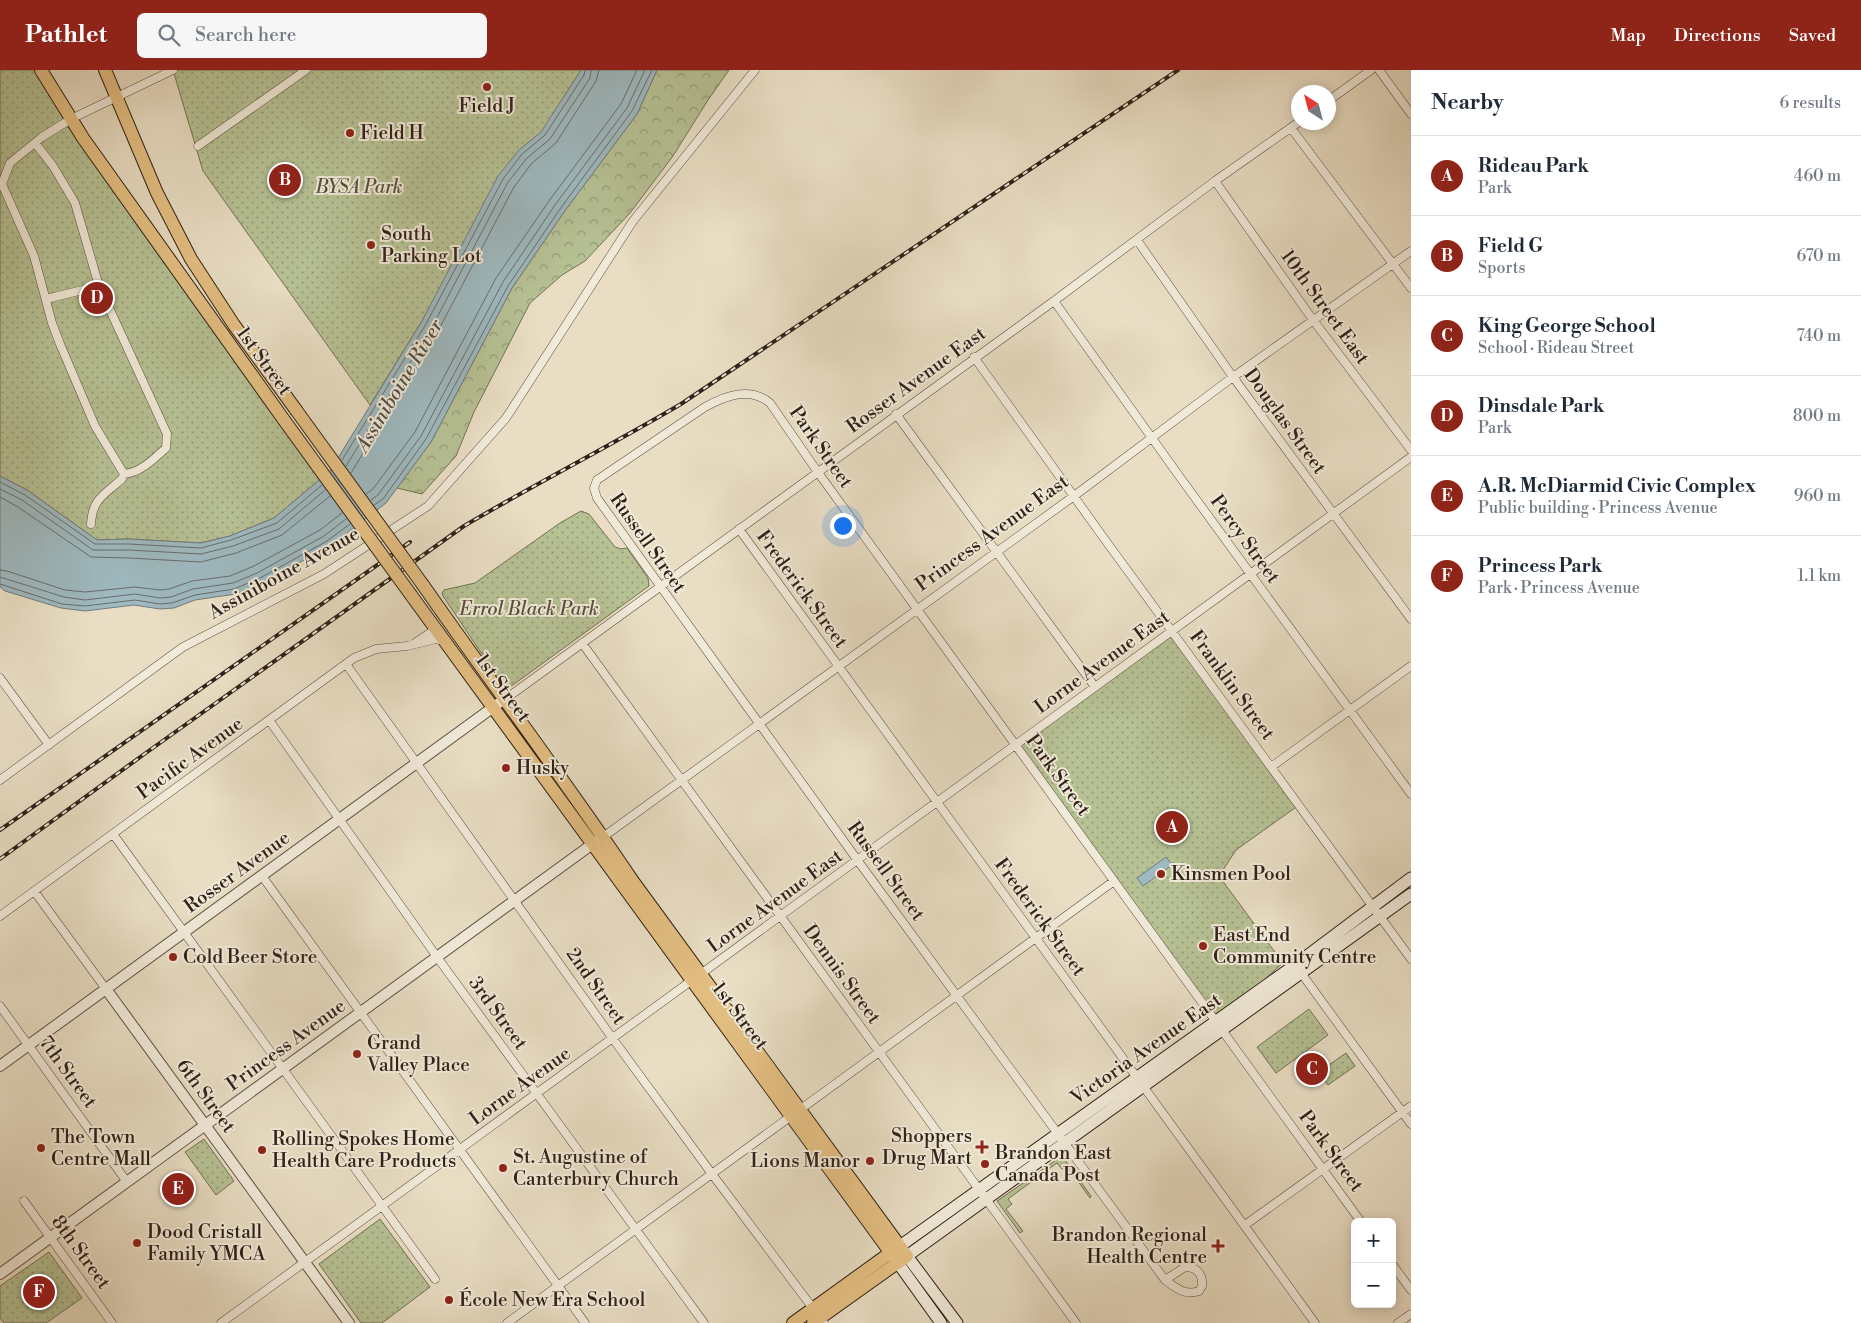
<!DOCTYPE html>
<meta charset="utf-8">
<style>
body{margin:0;font-family:"Libre Bodoni",serif;background:#f6f6f7;color:#1f2937}
.controls{position:absolute;right:15px;bottom:15px;display:grid;overflow:hidden;border-radius:8px;box-shadow:0 2px 12px #0003}
.controls button{width:45px;height:45px;display:grid;place-items:center;padding:0;border:0;border-bottom:1px solid #e0e1e3;background:#fff;color:#1f2937;font:25px sans-serif}
.compass{position:absolute;left:1291px;top:15px;width:45px;height:45px;border-radius:50%;background:#fff;box-shadow:0 2px 12px #0003;rotate:324deg}
.you{position:absolute;left:842px;top:455px;width:18px;height:18px;margin:-12px;border:4px solid #fff;border-radius:50%;background:#1a73e8;box-shadow:0 0 0 8px #1a73e833}
.badge{display:grid;place-items:center;width:32px;height:32px;border-radius:50%;background:#8f2418;color:#fff;font-size:16px;font-weight:700}
.pin{position:absolute;translate:-50% -50%;border:2px solid #fff;box-shadow:0 1px 5px #0006}
.list{margin:0;padding:0;list-style:none}
h2{display:flex;justify-content:space-between;align-items:center;height:65px;margin:0;padding:0 20px;font-size:21px}
h2 small{font-size:16px;font-weight:400;color:#747a83}
.list li{display:grid;grid-template-columns:32px 1fr auto;gap:15px;align-items:center;box-sizing:border-box;height:80px;padding:0 20px;border-top:1px solid #e0e1e3}
.list b{display:block;font-size:19px;white-space:nowrap}
.list p{margin:0;font-size:16px;white-space:nowrap;color:#747a83}
.list em{font-size:16px;font-style:normal;color:#747a83}
.icon{flex:none;width:28px;height:28px;fill:none;stroke:currentColor;stroke-width:2;stroke-linecap:round;stroke-linejoin:round}
.map{position:relative;flex:none;width:1411px;height:1253px;overflow:hidden}
header{display:flex;align-items:center;gap:30px;box-sizing:border-box;height:70px;padding:0 25px;background:#8f2418;color:#fff}
header strong{font-size:24px}
nav{display:flex;gap:28px;margin-inline-start:auto;font-size:18px}
.search{width:350px;height:45px;background:#f6f6f7;display:flex;align-items:center;gap:12px;box-sizing:border-box;padding:0 18px;border-radius:8px;color:#747a83;font-size:19px}
main{display:flex}
aside{flex:1;background:#fff}
.map>svg:first-child{display:block}
</style>
<header>
<strong>Pathlet</strong>
<div class="search"><svg class="icon" aria-label="search" viewBox="0 0 24 24"><circle cx="10" cy="10" r="6"/><path d="M15 15l6 6"/></svg>Search here</div>
<nav><a>Map</a><a>Directions</a><a>Saved</a></nav>
</header>
<main>
<div class="map">
<svg width="1411" height="1253" viewBox="0 0 1411 1253">
<defs>
<pattern id="forest-crowns" width="20" height="18" patternUnits="userSpaceOnUse" patternTransform="scale(1.25)"><rect width="20" height="18" fill="#b6c194"/><path d="M2 6a3 3 0 1 1 6 0M12 15a3 3 0 1 1 6 0" fill="none" stroke="#949c78"/></pattern>
<pattern id="park-dots" width="8" height="8" patternUnits="userSpaceOnUse" patternTransform="scale(1.25)"><rect width="8" height="8" fill="#b6c194"/><path d="M2 2h.1M6 6h.1" fill="none" stroke="#949c78" stroke-width="1.8" stroke-linecap="round"/></pattern>
</defs>
<rect width="100%" height="100%" fill="#e9dec4"/>
<filter id="stains"><feTurbulence type="fractalNoise" baseFrequency=".004" numOctaves="4"/><feColorMatrix values="0 0 0 0 .2 0 0 0 0 .09 0 0 0 0 .02 0 0 0 .5 -.17"/></filter>
<radialGradient id="worn" r=".72"><stop offset=".6" stop-color="#630" stop-opacity="0"/><stop offset="1" stop-color="#630" stop-opacity=".3"/></radialGradient>
<path fill="#b6c194" stroke="#737156" d="M 1062,1086 L 1091,1126 L 1090,1128 L 1067,1096 L 1062,1099 L 1057,1093 L 1008,1129 L 1012,1134 L 1006,1139 L 1023,1161 L 1020,1163 L 997,1131 Z"/>
<path fill="url(#forest-crowns)" stroke="#737156" d="M 657,0 L 729,0 L 708,30 L 673,86 L 630,143 L 585,191 L 562,205 L 530,233 L 474,342 L 456,386 L 422,424 L 397,418 L 431,372 L 512,218 L 564,142 L 637,44 Z"/>
<path fill="url(#park-dots)" stroke="#737156" d="M 0,0 L 38,0 L 323,407 L 274,448 L 230,466 L 201,473 L 129,469 L 97,470 L 27,420 L 0,406 Z
M 173,0 L 581,0 L 541,63 L 519,80 L 422,251 L 370,335 L 203,101 Z
M 581,441 L 589,444 L 615,477 L 621,479 L 627,478 L 648,508 L 649,516 L 506,620 L 443,526 L 442,523 L 444,520 L 475,513 L 560,453 Z
M 1172,561 L 1299,735 L 1236,780 L 1219,806 L 1283,893 L 1217,951 L 1016,674 Z
M 1309,939 L 1328,965 L 1276,1003 L 1257,977 Z
M 1346,983 L 1355,996 L 1328,1015 L 1319,1002 Z
M 204,1069 L 234,1111 L 216,1125 L 185,1082 Z
M 380,1149 L 430,1217 L 382,1253 L 361,1253 L 319,1194 Z
M 49,1182 L 82,1228 L 46,1253 L 4,1253 L 0,1248 L 0,1216 Z"/>
<path fill="#9eb9c0" stroke="#727c7d" d="M 581,0 L 657,0 L 637,44 L 564,142 L 512,218 L 431,372 L 386,433 L 330,476 L 262,513 L 236,524 L 195,530 L 174,538 L 160,539 L 134,535 L 85,541 L 61,538 L 5,521 L 0,517 L 0,406 L 27,420 L 97,470 L 129,469 L 201,473 L 230,466 L 274,448 L 330,401 L 422,251 L 498,106 L 519,80 L 541,62 Z
M 1166,787 L 1172,795 L 1143,816 L 1137,808 Z"/>
<g fill="none" stroke-linecap="round" stroke-linejoin="round">
<path stroke="#676d6c" stroke-width="1" d="M 342,390 L 426,254 L 503,109 L 522,84 L 545,65 L 584,5 L 585,0
M 346,396 L 432,257 L 508,112 L 527,88 L 550,69 L 590,8 L 591,0
M 351,403 L 438,261 L 514,117 L 532,93 L 556,73 L 596,11 L 599,0
M 0,412 L 25,425 L 95,474 L 129,474 L 201,478 L 231,470 L 277,453 L 322,415
M 0,419 L 22,430 L 93,480 L 129,480 L 201,484 L 233,476 L 279,459 L 325,420
M 366,424 L 373,419 L 415,362 L 496,208 L 549,131 L 621,34 L 637,0
M 0,427 L 18,437 L 91,487 L 129,488 L 201,492 L 236,483 L 282,465 L 330,426
M 371,430 L 378,425 L 421,366 L 503,212 L 555,135 L 627,38 L 645,0
M 374,435 L 383,429 L 426,369 L 508,216 L 560,139 L 632,41 L 652,0
M 0,500 L 7,501 L 65,520 L 85,522 L 135,517 L 160,520 L 169,519 L 192,511 L 230,506 L 254,496 L 320,460 L 342,443
M 0,507 L 64,527 L 85,530 L 135,524 L 160,528 L 171,527 L 193,519 L 233,513 L 257,503 L 324,466 L 346,449
M 0,514 L 62,534 L 85,536 L 135,530 L 160,534 L 172,533 L 195,525 L 234,519 L 260,508 L 327,471 L 350,454"/>
<g stroke="#5e5043" stroke-width="9">
<path id="minor" d="M 1379,0 L 1411,44
M 1328,31 L 1371,0
M 1291,58 L 1411,218
M 35,73 L 53,96 L 75,133 L 99,216 L 167,364 L 166,378 C 154,389 140,403 124,404 L 95,356 L 60,274 L 52,253 L 34,186 L 2,114 L 10,93 L 42,67 L 71,49 L 173,0
M 198,76 L 306,0
M 1215,111 L 1313,250 L 1411,380
M 1137,170 L 1233,307 L 1411,549
M 46,229 L 99,216
M 1054,231 L 1182,410 L 1411,724
M 974,287 L 1103,467 L 1411,889
M 896,344 L 1095,617
M 91,454 C 92,429 105,424 122,409 L 124,404
M 739,459 L 1315,1253
M 416,572 L 436,559
M 582,573 L 1076,1253
M 346,594 L 613,969 L 712,1104 L 824,1253
M 0,608 L 49,675
M 504,630 L 1054,231 L 1215,111 L 1299,52
M 269,650 L 437,887 L 704,1253
M 1271,697 L 1411,596
M 0,710 L 183,577 L 324,504 L 428,436 L 506,348 L 633,151 L 755,0
M 113,764 L 435,1209
M 603,767 L 1074,426 L 1233,307 L 1411,181
M 262,806 L 585,1253
M 34,821 L 106,919
M 0,846 L 354,588 L 376,579 L 407,576 L 436,569 L 444,571
M 1299,900 L 1411,1054
M 0,936 L 127,1112
M 24,1131 L 112,1253
M 1245,1155 L 1411,1036
M 1392,1194 L 1411,1220
M 1185,1197 C 1197,1197 1203,1204 1202,1216 L 1199,1221 C 1185,1226 1176,1218 1165,1210 Z
M 1165,1210 L 858,791 L 597,428 L 594,418 L 597,410 L 705,337 C 725,326 750,316 770,333 L 817,401 L 1361,1152
M 221,1253 L 1411,387
M 507,1253 L 1114,811
M 1398,1253 L 1411,1244"/>
</g>
<g stroke="#5e5043" stroke-width="12">
<path id="tertiary" d="M 106,919 L 349,1253
M 0,996 L 499,633
M 0,1204 L 598,770"/>
</g>
<g stroke="#302118" stroke-width="13">
<path id="secondary" d="M 900,1176 L 1295,895 L 1411,808
M 898,1193 L 941,1253
M 957,1253 L 907,1186 L 1411,824"/>
</g>
<g stroke="#302118" stroke-width="14">
<path id="primary" d="M 41,0 L 83,68 L 284,350
M 105,0 L 157,123 L 191,189 L 234,255 L 296,340
M 423,515 C 492,614 565,710 632,810 L 907,1186 L 813,1253
M 411,525 L 898,1193
M 793,1253 L 897,1178"/>
</g>
<use href="#minor" stroke="#f1ead9" stroke-width="8"/>
<use href="#tertiary" stroke="#f1ead9" stroke-width="10"/>
<use href="#secondary" stroke="#f1ead9" stroke-width="11"/>
<use href="#primary" stroke="#e4bf82" stroke-width="12"/>
<g stroke="#302118" stroke-width="4">
<path id="rail" d="M 0,760 L 410,472
M 0,789 L 143,685 L 464,456 C 535,414 610,376 681,334 L 1178,0"/>
</g>
<use href="#rail" stroke="#f1ead9" stroke-width="2" stroke-dasharray="5.5" stroke-linecap="butt"/>
<g stroke="#302118" stroke-width="14" stroke-linecap="butt">
<path id="primary-bridge" d="M 296,340 L 423,515
M 284,350 L 411,525"/>
</g>
<use href="#primary-bridge" stroke="#e4bf82" stroke-width="12"/>
</g>
<g fill="#8f2418" stroke="#f1ead9" stroke-width="2">
<circle cx="487" cy="17" r="5"/>
<circle cx="350" cy="63" r="5"/>
<circle cx="371" cy="175" r="5"/>
<circle cx="506" cy="698" r="5"/>
<circle cx="1161" cy="804" r="5"/>
<circle cx="1203" cy="876" r="5"/>
<circle cx="173" cy="887" r="5"/>
<circle cx="357" cy="984" r="5"/>
<path d="M979.5 1069.5h5v5h5v5h-5v5h-5v-5h-5v-5h5z"/>
<circle cx="41" cy="1078" r="5"/>
<circle cx="262" cy="1080" r="5"/>
<circle cx="870" cy="1091" r="5"/>
<circle cx="985" cy="1094" r="5"/>
<circle cx="503" cy="1098" r="5"/>
<circle cx="137" cy="1173" r="5"/>
<path d="M1215.5 1168.5h5v5h5v5h-5v5h-5v-5h-5v-5h5z"/>
<circle cx="449" cy="1230" r="5"/>
</g>
<g text-anchor="middle" dominant-baseline="central" stroke-width="4" stroke-linejoin="round" paint-order="stroke">
<g font-size="19" fill="#302118" stroke="#f1ead9" text-anchor="start">
<text x="487" y="36" text-anchor="middle">Field J</text>
<text x="360" y="63">Field H</text>
<text x="381" y="164">South<tspan x="381" dy="22">Parking Lot</tspan></text>
<text x="516" y="698">Husky</text>
<text x="1171" y="804">Kinsmen Pool</text>
<text x="1213" y="865">East End<tspan x="1213" dy="22">Community Centre</tspan></text>
<text x="183" y="887">Cold Beer Store</text>
<text x="367" y="973">Grand<tspan x="367" dy="22">Valley Place</tspan></text>
<text x="972" y="1066" text-anchor="end">Shoppers<tspan x="972" dy="22">Drug Mart</tspan></text>
<text x="51" y="1067">The Town<tspan x="51" dy="22">Centre Mall</tspan></text>
<text x="272" y="1069">Rolling Spokes Home<tspan x="272" dy="22">Health Care Products</tspan></text>
<text x="995" y="1083">Brandon East<tspan x="995" dy="22">Canada Post</tspan></text>
<text x="513" y="1087">St. Augustine of<tspan x="513" dy="22">Canterbury Church</tspan></text>
<text x="860" y="1091" text-anchor="end">Lions Manor</text>
<text x="147" y="1162">Dood Cristall<tspan x="147" dy="22">Family YMCA</tspan></text>
<text x="1207" y="1165" text-anchor="end">Brandon Regional<tspan x="1207" dy="22">Health Centre</tspan></text>
<text x="459" y="1230">École New Era School</text>
</g>
<g font-size="19" font-style="italic" fill="#58513d" stroke="#f1ead9">
<text x="359" y="117">BYSA Park</text>
<text x="529" y="539">Errol Black Park</text>
</g>
<g font-size="19" fill="#302118" stroke="#f1ead9">
<text transform="translate(1325 237) rotate(54)">10th Street East</text>
<text transform="translate(264 291) rotate(54)">1st Street</text>
<text transform="translate(916 310) rotate(-36)">Rosser Avenue East</text>
<text transform="translate(1285 351) rotate(54)">Douglas Street</text>
<text transform="translate(821 377) rotate(55)">Park Street</text>
<text transform="translate(992 463) rotate(-36)">Princess Avenue East</text>
<text transform="translate(1245 469) rotate(54)">Percy Street</text>
<text transform="translate(648 473) rotate(55)">Russell Street</text>
<text transform="translate(284 503) rotate(-29)">Assiniboine Avenue</text>
<text transform="translate(802 519) rotate(54)">Frederick Street</text>
<text transform="translate(1102 592) rotate(-36)">Lorne Avenue East</text>
<text transform="translate(1232 615) rotate(54)">Franklin Street</text>
<text transform="translate(503 618) rotate(54)">1st Street</text>
<text transform="translate(190 688) rotate(-36)">Pacific Avenue</text>
<text transform="translate(1058 705) rotate(54)">Park Street</text>
<text transform="translate(886 801) rotate(54)">Russell Street</text>
<text transform="translate(237 802) rotate(-36)">Rosser Avenue</text>
<text transform="translate(775 831) rotate(-36)">Lorne Avenue East</text>
<text transform="translate(1040 847) rotate(54)">Frederick Street</text>
<text transform="translate(842 904) rotate(54)">Dennis Street</text>
<text transform="translate(596 916) rotate(55)">2nd Street</text>
<text transform="translate(498 943) rotate(54)">3rd Street</text>
<text transform="translate(740 946) rotate(53)">1st Street</text>
<text transform="translate(286 975) rotate(-36)">Princess Avenue</text>
<text transform="translate(1146 979) rotate(-35)">Victoria Avenue East</text>
<text transform="translate(68 1002) rotate(54)">7th Street</text>
<text transform="translate(520 1016) rotate(-36)">Lorne Avenue</text>
<text transform="translate(206 1026) rotate(54)">6th Street</text>
<text transform="translate(1331 1081) rotate(54)">Park Street</text>
<text transform="translate(81 1182) rotate(54)">8th Street</text>
</g>
<g font-size="20" font-style="italic" fill="#514f4a" stroke="#f1ead9">
<text transform="translate(400 316) rotate(-59)">Assiniboine River</text>
</g>
</g>
<rect width="100%" height="100%" filter="url(#stains)"/>
<rect width="100%" height="100%" fill="url(#worn)"/>
</svg>
<div class="controls">
<button>+</button>
<button>−</button>
</div>
<svg class="compass" viewBox="-18 -18 36 36"><path d="M0-13l5 13h-10z" fill="#e53935"/><path d="M0 13l5-13h-10z" fill="#747a83"/></svg>
<div class="you"></div>
<div class="pin badge" style="left:1172px;top:757px">A</div>
<div class="pin badge" style="left:285px;top:110px">B</div>
<div class="pin badge" style="left:1312px;top:999px">C</div>
<div class="pin badge" style="left:97px;top:228px">D</div>
<div class="pin badge" style="left:178px;top:1119px">E</div>
<div class="pin badge" style="left:39px;top:1222px">F</div>
</div>
<aside>
<h2>Nearby<small>6 results</small></h2>
<ul class="list">
<li><span class="badge">A</span><div><b>Rideau Park</b><p>Park</p></div><em>460 m</em></li>
<li><span class="badge">B</span><div><b>Field G</b><p>Sports</p></div><em>670 m</em></li>
<li><span class="badge">C</span><div><b>King George School</b><p>School · Rideau Street</p></div><em>740 m</em></li>
<li><span class="badge">D</span><div><b>Dinsdale Park</b><p>Park</p></div><em>800 m</em></li>
<li><span class="badge">E</span><div><b>A.R. McDiarmid Civic Complex</b><p>Public building · Princess Avenue</p></div><em>960 m</em></li>
<li><span class="badge">F</span><div><b>Princess Park</b><p>Park · Princess Avenue</p></div><em>1.1 km</em></li>
</ul>
</aside>
</main>
